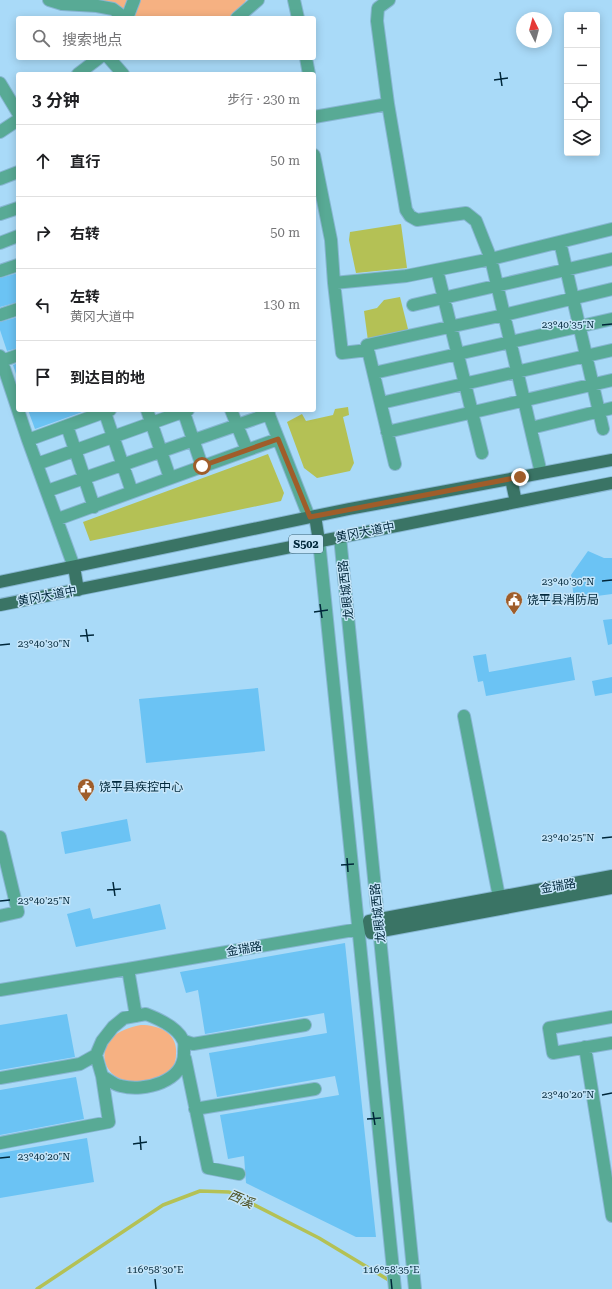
<!DOCTYPE html>
<html lang="zh">
<meta charset="utf-8">
<style>
body{margin:0;font-family:"Roboto Serif","Noto Sans SC",serif;background:#f6f6f6;color:#202124}
.controls{position:absolute;right:12px;top:12px;display:grid;overflow:hidden;border-radius:4px;box-shadow:0 2px 10px #0003}
.controls button{width:36px;height:36px;display:grid;place-items:center;padding:0;border:0;border-bottom:1px solid #e0e0e0;background:#fff;color:#202124;font:20px sans-serif}
.compass{position:absolute;left:516px;top:12px;width:36px;height:36px;border-radius:50%;background:#fff;box-shadow:0 2px 10px #0003;rotate:354deg}
.stop{position:absolute;width:12px;height:12px;margin:-9px;border:3px solid #9f5d2a;border-radius:50%;background:#fff}
.stop.end{background:#9f5d2a;border-color:#fff;box-shadow:0 1px 4px #0008}
.list{margin:0;padding:0;list-style:none}
h2{display:flex;justify-content:space-between;align-items:center;height:52px;margin:0;padding:0 16px;font-size:17px}
h2 small{font-size:13px;font-weight:400;color:#757577}
.list li{display:grid;grid-template-columns:26px 1fr auto;gap:12px;align-items:center;box-sizing:border-box;height:72px;padding:0 16px;border-top:1px solid #e0e0e0}
.list b{display:block;font-size:15px;white-space:nowrap}
.list p{margin:0;font-size:13px;white-space:nowrap;color:#757577}
.list em{font-size:13px;font-style:normal;color:#757577}
.icon{flex:none;width:22px;height:22px;fill:none;stroke:currentColor;stroke-width:2;stroke-linecap:round;stroke-linejoin:round}
.map{position:relative;flex:none;width:612px;height:1289px;overflow:hidden}
.search{position:absolute;background:#fff;box-shadow:0 2px 10px #0003;left:16px;top:16px;width:300px;height:44px;display:flex;align-items:center;gap:10px;box-sizing:border-box;padding:0 14px;border-radius:4px;color:#757577;font-size:15px}
.panel{position:absolute;background:#fff;box-shadow:0 2px 10px #0003;left:16px;top:72px;width:300px;height:340px;border-radius:4px}
.map>svg:first-child{display:block}
</style>
<div class="map">
<svg width="612" height="1289" viewBox="0 0 612 1289">
<rect width="100%" height="100%" fill="#a9daf8"/>
<path fill="#f6b182" d="M 64,0 L 246,0 L 242,8 L 229,18 L 134,18 L 116,4 Z
M 141,1025 C 159,1025 178,1033 176,1054 C 176,1059 175,1064 172,1068 C 161,1082 136,1085 121,1079 C 104,1072 99,1053 111,1039 C 119,1030 131,1027 141,1025 Z"/>
<path fill="#b4c155" d="M 401,224 L 407,268 L 356,273 L 349,240 L 350,232 Z
M 400,297 L 409,333 L 368,341 L 364,311 L 377,308 L 384,300 Z
M 348,407 L 349,415 L 343,417 L 354,463 L 350,471 L 317,478 L 304,468 L 287,422 L 302,414 L 306,421 L 333,415 L 335,409 Z
M 268,454 L 284,493 L 281,501 L 90,541 L 83,522 Z"/>
<g fill="none" stroke-linecap="round" stroke-linejoin="round">
<path stroke="#b4c155" stroke-width="3.5" d="M 37,1289 L 163,1205 L 200,1191 L 229,1192 L 319,1238 L 392,1282"/>
</g>
<path fill="#6bc3f4" d="M 18,273 L 18,302 L 0,307 L 0,278 Z
M 18,317 L 18,348 L 7,351 L 0,330 L 0,322 Z
M 18,363 L 18,377 L 17,377 L 13,365 Z
M 28,410 L 88,410 L 35,429 Z
M 588,551 L 604,558 L 612,558 L 612,594 L 574,599 L 571,575 Z
M 612,619 L 612,644 L 608,645 L 603,620 Z
M 486,654 L 489,672 L 571,657 L 575,680 L 486,696 L 483,681 L 478,682 L 473,656 Z
M 612,677 L 612,693 L 595,696 L 592,681 Z
M 258,688 L 265,751 L 146,763 L 139,699 Z
M 127,819 L 131,841 L 65,854 L 61,832 Z
M 160,904 L 166,929 L 76,947 L 67,914 L 90,908 L 93,919 Z
M 345,943 L 365,1135 L 376,1237 L 356,1237 L 246,1183 L 244,1156 L 228,1159 L 220,1115 L 339,1095 L 335,1076 L 217,1097 L 209,1053 L 327,1033 L 324,1013 L 205,1034 L 198,990 L 186,993 L 180,972 Z
M 67,1014 L 75,1057 L 0,1070 L 0,1025 Z
M 76,1077 L 84,1119 L 0,1135 L 0,1090 Z
M 87,1138 L 94,1182 L 0,1198 L 0,1153 Z"/>
<g fill="none" stroke-linecap="round" stroke-linejoin="round">
<g stroke="#87b6d2" stroke-width="14">
<path id="minor" d="M 49,0 L 62,4 L 97,6 L 113,9 L 125,18
M 294,0 L 298,18
M 389,0 L 378,8 L 377,21 L 388,104 L 406,210 L 410,216 L 417,220 L 466,213 L 476,221 L 491,259 L 541,473
M 127,18 L 134,0
M 237,18 L 258,0
M 109,58 L 123,74
M 306,58 L 309,74
M 78,74 L 99,58
M 0,83 L 18,113
M 314,117 L 388,104
M 0,132 L 18,120
M 314,155 L 331,240 L 334,283 L 342,353 L 368,350 L 395,464
M 0,179 L 18,172
M 0,214 L 18,208
M 560,242 L 603,429
M 0,243 L 18,236
M 437,270 L 482,453
M 0,271 L 18,265
M 334,283 L 406,276 L 491,259 L 612,229
M 413,305 L 612,259
M 0,315 L 18,309
M 368,350 L 367,345 L 504,315 L 612,289
M 0,356 L 28,440 L 74,567
M 2,361 L 18,355
M 374,373 L 612,319
M 381,403 L 612,350
M 104,410 L 132,492
M 147,410 L 170,478
M 183,410 L 202,466
M 231,410 L 247,450
M 267,410 L 309,517
M 67,426 L 94,507
M 531,428 L 612,408
M 387,432 L 612,380
M 28,440 L 110,410
M 37,464 L 188,410
M 47,491 L 269,414
M 58,519 L 278,439
M 340,537 L 415,1289
M 319,541 L 395,1289
M 464,716 L 501,907
M 0,837 L 18,912 L 0,916
M 0,990 L 128,969
M 146,1014 C 159,1019 177,1027 183,1040 C 185,1043 184,1049 184,1052 C 185,1082 144,1092 121,1086 C 114,1085 108,1079 102,1076 L 96,1055 L 102,1041 L 113,1027 L 124,1018 Z
M 136,1016 L 128,969 L 365,928
M 612,1017 L 549,1028 L 553,1053 L 612,1043
M 184,1041 L 193,1044 L 305,1025
M 585,1047 L 612,1216
M 185,1058 L 208,1168 L 239,1174
M 0,1078 L 80,1064 L 96,1055
M 195,1109 L 315,1089
M 0,1143 L 109,1122 L 102,1076"/>
</g>
<g stroke="#87b6d2" stroke-width="14">
<path id="major" d="M 511,479 L 516,502
M 315,516 L 319,541
M 74,567 L 78,590
M 0,582 L 349,509 L 612,460
M 0,605 L 612,483
M 612,876 L 369,921 L 371,933 L 612,888"/>
</g>
<use href="#minor" stroke="#58aa95" stroke-width="12"/>
<use href="#major" stroke="#3a7465" stroke-width="12"/>
</g>
<g fill="none" stroke-linecap="round" stroke-linejoin="round">
<path stroke="#9f5d2a" stroke-width="5" d="M 202,466 L 278,439 L 310,517 L 520,477"/>
</g>
<path fill="none" stroke="#00273a" stroke-width="1.5" d="M 500,72 L 502,86M 494,80 L 508,78M 602,325 L 612,324M 602,581 L 612,580M 320,604 L 322,618M 314,612 L 328,610M 86,629 L 88,642M 80,636 L 94,635M 0,645 L 10,644M 602,838 L 612,837M 347,858 L 348,872M 341,865 L 354,864M 113,882 L 115,896M 107,890 L 121,889M 0,901 L 10,900M 602,1095 L 612,1093M 373,1112 L 375,1125M 367,1119 L 381,1118M 140,1136 L 141,1150M 133,1144 L 147,1142M 0,1158 L 10,1157M 155,1279 L 156,1289M 391,1279 L 392,1289"/>
<defs>
<g id="civic-pin" transform="scale(0.9)"><path d="M0 17L-7.5 6A9.5 9.5 0 1 1 7.5 6Z" fill="#9f5d2a" stroke="#c5e5f9"/><path d="M-.6-6.5H3V-4.5H.6V-3L4-1V1h2V6H-6V1h2V-1L-.6-3ZM-1.2 2.5V6h2.4V2.5Z" fill="#fff"/></g>
</defs>
<g fill-rule="evenodd">
<use href="#civic-pin" x="514" y="600"/>
<use href="#civic-pin" x="86" y="787"/>
</g>
<g text-anchor="middle" dominant-baseline="central" stroke-width="3" stroke-linejoin="round" paint-order="stroke">
<rect fill="#c5e5f9" stroke="#3b6073" stroke-width="1" x="289" y="535" width="34" height="18" rx="3"/>
<g font-size="11" font-weight="bold" fill="#00273a">
<text x="306" y="544">S502</text>
</g>
<g font-size="12" fill="#00273a" stroke="#c5e5f9">
<text transform="translate(365 532) rotate(-11)">黄冈大道中</text>
<text transform="translate(346 590) rotate(-96)">龙眼城西路</text>
<text transform="translate(47 596) rotate(-11)">黄冈大道中</text>
<text transform="translate(558 886) rotate(-10)">金瑞路</text>
<text transform="translate(378 913) rotate(-96)">龙眼城西路</text>
<text transform="translate(244 949) rotate(-10)">金瑞路</text>
</g>
<g font-size="12" fill="#00273a" stroke="#c5e5f9" text-anchor="start">
<text x="527" y="600">饶平县消防局</text>
<text x="99" y="787">饶平县疾控中心</text>
</g>
<g font-size="13" font-style="italic" fill="#4c5125" stroke="#c5e5f9">
<text transform="translate(241 1199) rotate(23)">西溪</text>
</g>
</g>
<g font-size="10" text-anchor="middle" fill="#00273a" stroke="#c5e5f9" stroke-width="3" stroke-linejoin="round" paint-order="stroke">
<text x="568" y="328">23°40'35"N</text>
<text x="568" y="585">23°40'30"N</text>
<text x="44" y="647">23°40'30"N</text>
<text x="568" y="841">23°40'25"N</text>
<text x="44" y="904">23°40'25"N</text>
<text x="568" y="1098">23°40'20"N</text>
<text x="44" y="1160">23°40'20"N</text>
<text x="155" y="1273">116°58'30"E</text>
<text x="391" y="1273">116°58'35"E</text>
</g>
</svg>
<div class="controls">
<button>+</button>
<button>−</button>
<button><svg class="icon" aria-label="locate" viewBox="0 0 24 24"><circle cx="12" cy="12" r="6"/><path d="M12 2v4M12 18v4M2 12h4M18 12h4"/></svg></button>
<button><svg class="icon" aria-label="layers" viewBox="0 0 24 24"><path d="M12 4l9 5-9 5-9-5zM3 14l9 5 9-5"/></svg></button>
</div>
<svg class="compass" viewBox="-18 -18 36 36"><path d="M0-13l5 13h-10z" fill="#e53935"/><path d="M0 13l5-13h-10z" fill="#757577"/></svg>
<div class="stop" style="left:202px;top:466px"></div>
<div class="stop end" style="left:520px;top:477px"></div>
<div class="search"><svg class="icon" aria-label="search" viewBox="0 0 24 24"><circle cx="10" cy="10" r="6"/><path d="M15 15l6 6"/></svg>搜索地点</div>
<section class="panel">
<h2>3 分钟<small>步行 · 230 m</small></h2>
<ul class="list">
<li><svg class="icon" aria-label="ahead" viewBox="0 0 24 24"><path d="M12 20V5M6 11l6-6 6 6"/></svg><div><b>直行</b></div><em>50 m</em></li>
<li><svg class="icon" aria-label="right" viewBox="0 0 24 24"><path d="M7 20v-9h11M14 6l5 5-5 5"/></svg><div><b>右转</b></div><em>50 m</em></li>
<li><svg class="icon" aria-label="left" viewBox="0 0 24 24"><path d="M17 20v-9H6M10 6l-5 5 5 5"/></svg><div><b>左转</b><p>黄冈大道中</p></div><em>130 m</em></li>
<li><svg class="icon" aria-label="arrive" viewBox="0 0 24 24"><path d="M6 21V4h12l-3 4 3 4H6"/></svg><div><b>到达目的地</b></div></li>
</ul>
</section>
</div>
